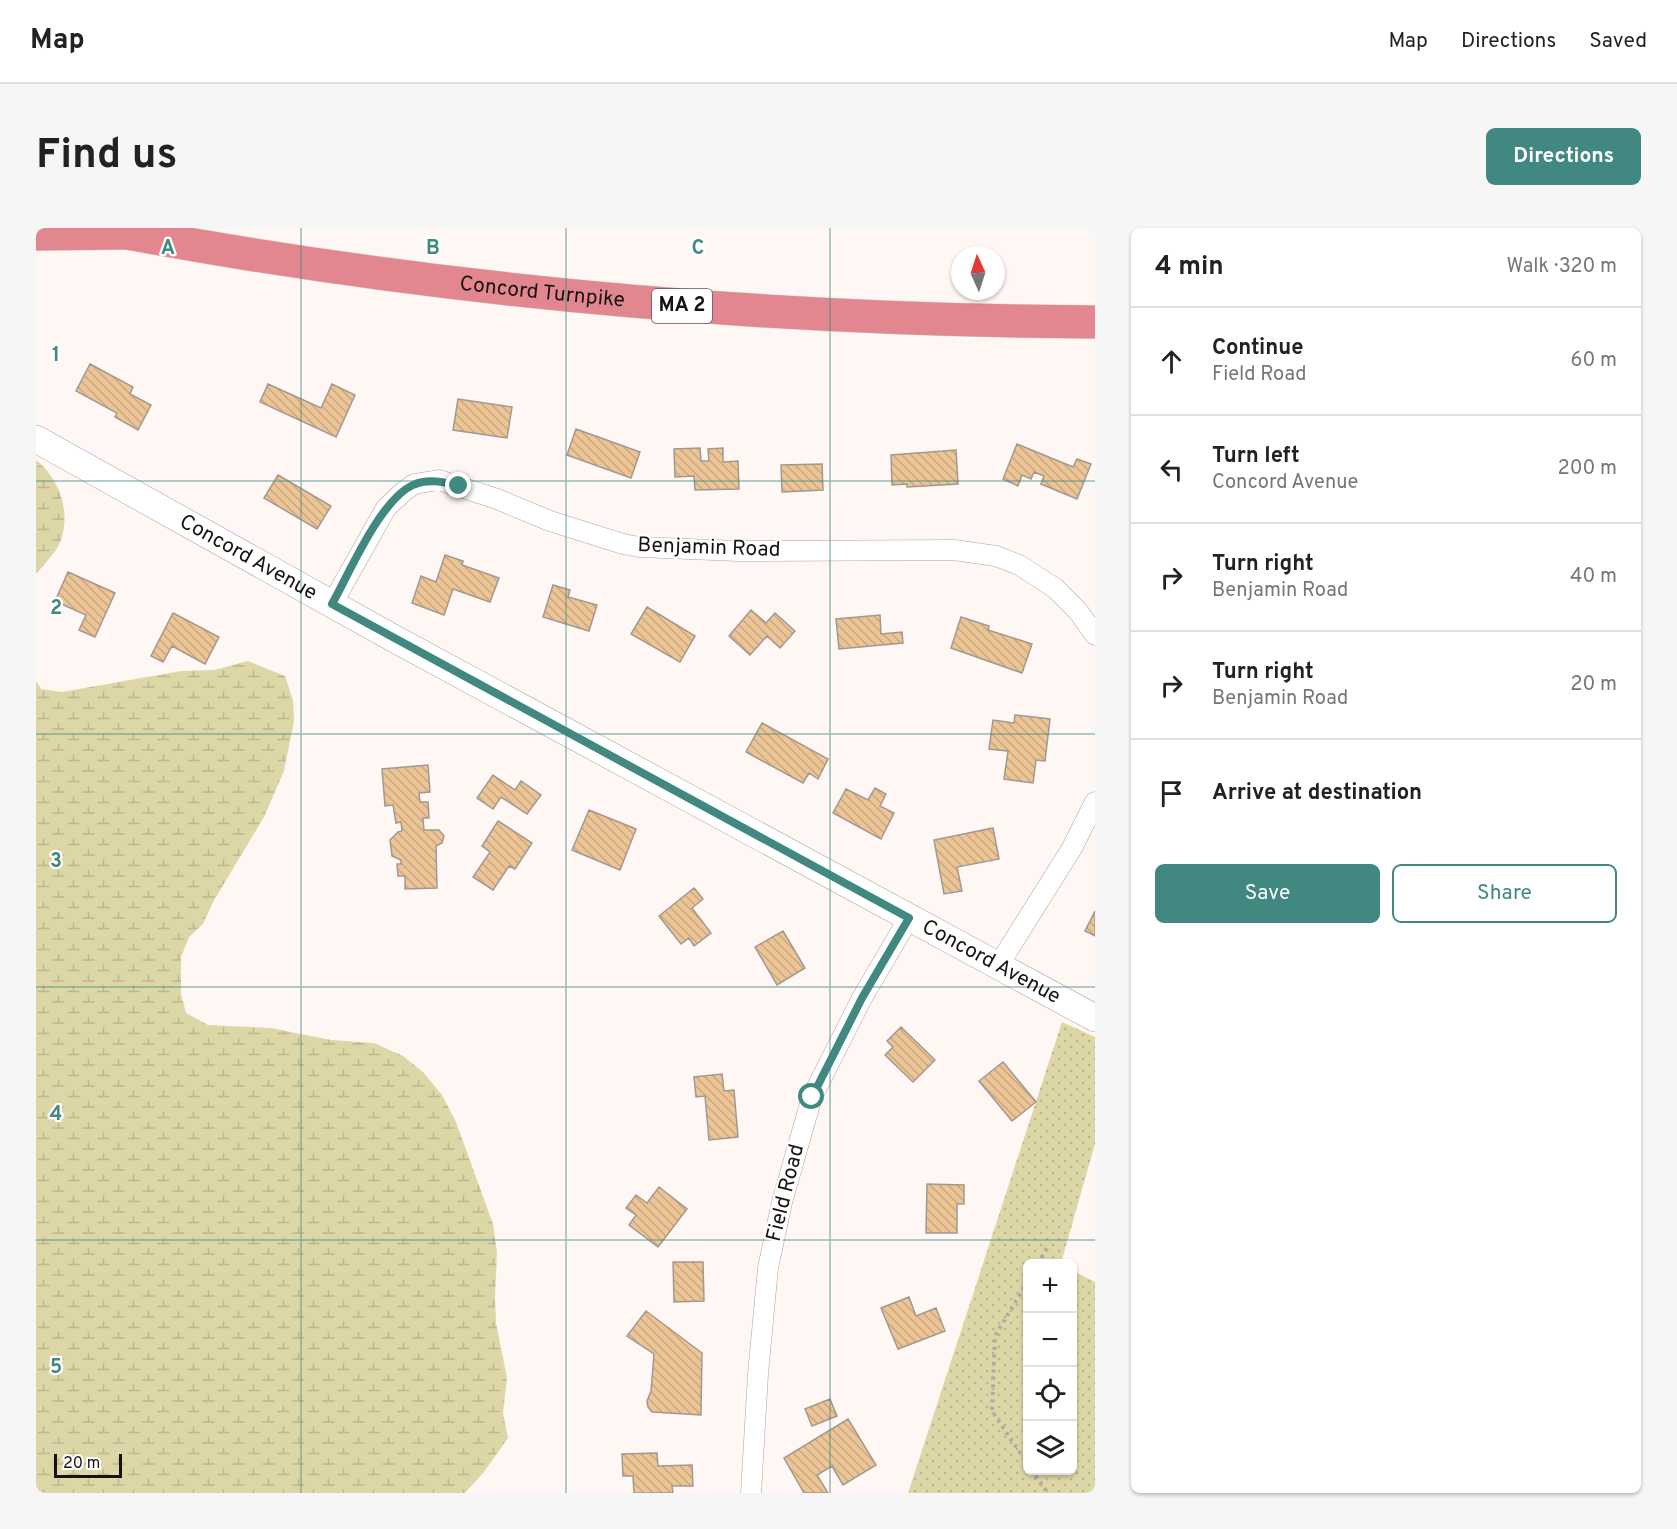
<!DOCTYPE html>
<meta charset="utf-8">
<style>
body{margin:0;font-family:Overpass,sans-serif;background:#f6f6f6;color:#222}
.controls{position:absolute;right:18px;bottom:18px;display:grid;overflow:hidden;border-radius:9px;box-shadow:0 2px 4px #0004}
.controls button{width:54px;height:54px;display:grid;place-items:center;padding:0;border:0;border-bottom:2px solid #e0e0e0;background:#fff;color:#222;font:30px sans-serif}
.compass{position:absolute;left:915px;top:18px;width:54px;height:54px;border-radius:50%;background:#fff;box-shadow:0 2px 4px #0004;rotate:357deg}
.scale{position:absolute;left:18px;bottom:15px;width:68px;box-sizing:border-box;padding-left:6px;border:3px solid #171311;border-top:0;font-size:16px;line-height:21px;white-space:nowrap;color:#171311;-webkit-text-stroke:4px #fff;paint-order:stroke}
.stop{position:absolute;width:18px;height:18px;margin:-14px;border:4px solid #418881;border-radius:50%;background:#fff}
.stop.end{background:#418881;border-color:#fff;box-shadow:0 2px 6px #0008}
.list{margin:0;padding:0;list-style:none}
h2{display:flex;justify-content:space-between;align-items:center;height:78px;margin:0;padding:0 24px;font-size:26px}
h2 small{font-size:20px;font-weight:400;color:#767676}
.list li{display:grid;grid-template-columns:39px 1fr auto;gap:18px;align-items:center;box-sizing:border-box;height:108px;padding:0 24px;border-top:2px solid #e0e0e0}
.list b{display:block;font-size:22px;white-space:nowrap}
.list p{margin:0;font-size:20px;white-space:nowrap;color:#767676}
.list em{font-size:20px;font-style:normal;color:#767676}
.actions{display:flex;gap:12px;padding:18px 24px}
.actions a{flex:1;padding:14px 0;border:2px solid #418881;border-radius:9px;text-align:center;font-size:21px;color:#418881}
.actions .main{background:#418881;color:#fff}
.icon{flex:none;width:33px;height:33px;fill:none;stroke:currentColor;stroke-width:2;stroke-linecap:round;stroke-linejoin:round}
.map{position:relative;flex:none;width:1059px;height:1265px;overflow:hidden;border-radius:9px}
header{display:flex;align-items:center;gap:36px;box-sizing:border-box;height:84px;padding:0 30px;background:#fff;border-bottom:2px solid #e0e0e0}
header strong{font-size:28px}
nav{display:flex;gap:33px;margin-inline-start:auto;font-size:21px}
.intro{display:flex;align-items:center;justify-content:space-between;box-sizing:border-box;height:144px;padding:0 36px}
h1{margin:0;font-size:42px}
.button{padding:15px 27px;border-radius:9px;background:#418881;color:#fff;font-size:21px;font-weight:700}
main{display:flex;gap:36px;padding:0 36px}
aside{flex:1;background:#fff;border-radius:9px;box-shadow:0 2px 4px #0004}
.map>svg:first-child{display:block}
</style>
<header>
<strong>Map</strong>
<nav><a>Map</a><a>Directions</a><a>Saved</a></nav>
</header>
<div class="intro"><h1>Find us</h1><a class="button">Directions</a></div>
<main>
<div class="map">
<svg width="1059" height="1265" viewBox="0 0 1059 1265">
<defs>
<pattern id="grass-dots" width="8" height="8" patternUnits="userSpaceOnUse" patternTransform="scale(1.5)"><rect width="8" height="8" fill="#ddd6a6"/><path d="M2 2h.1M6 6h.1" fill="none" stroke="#bdb78e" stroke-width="1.8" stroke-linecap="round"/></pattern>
<pattern id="wetland-marsh" width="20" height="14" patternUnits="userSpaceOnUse" patternTransform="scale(1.5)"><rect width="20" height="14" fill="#ddd6a6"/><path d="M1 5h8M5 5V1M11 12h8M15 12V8" fill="none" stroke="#bdb78e"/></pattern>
<pattern id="building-back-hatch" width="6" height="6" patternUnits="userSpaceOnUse" patternTransform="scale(1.5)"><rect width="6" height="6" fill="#ecc495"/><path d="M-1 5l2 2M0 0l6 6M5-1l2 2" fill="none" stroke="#caa87f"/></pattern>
</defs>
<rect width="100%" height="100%" fill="#fff7f4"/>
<path fill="url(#grass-dots)" d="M 1026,794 L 1059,809 L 1059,916 L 1025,1035 L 992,1036 L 992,1242 L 1036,1242 L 1037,1043 L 1059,1054 L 1059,1265 L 872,1265 Z"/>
<path fill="url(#wetland-marsh)" d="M 0,232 C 23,250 35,283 25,312 C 22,322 7,338 0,346 Z
M 212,433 L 249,448 L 257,472 L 258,493 L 248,543 L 228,589 L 177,674 L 167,696 L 153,709 L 145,729 L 145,766 L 150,785 L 172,797 L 235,800 L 295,812 L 338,815 L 367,828 L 387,844 L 406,867 L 420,894 L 457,996 L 461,1024 L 459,1069 L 460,1095 L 471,1150 L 467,1185 L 472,1210 L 448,1244 L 429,1265 L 0,1265 L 0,453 L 5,461 L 26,464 L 145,443 L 178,442 Z"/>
<path fill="url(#building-back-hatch)" stroke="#a19991" stroke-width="1.5" d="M 54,136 L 97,159 L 94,166 L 115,177 L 102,202 L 79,189 L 81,185 L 40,163 Z
M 232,156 L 285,180 L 296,156 L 319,167 L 300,209 L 224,174 Z
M 422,171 L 476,179 L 471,210 L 417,202 Z
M 540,201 L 604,224 L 595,250 L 531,227 Z
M 981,216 L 1037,239 L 1041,231 L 1055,236 L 1041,271 L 1005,256 L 1008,248 L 998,244 L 995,251 L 986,247 L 982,258 L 967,251 Z
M 664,220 L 665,233 L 673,233 L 672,221 L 687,220 L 687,234 L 702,233 L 703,261 L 659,262 L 658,248 L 639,249 L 638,221 Z
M 920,222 L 922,256 L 871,259 L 871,256 L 856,257 L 855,227 Z
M 786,236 L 787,262 L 746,264 L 745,237 Z
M 242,247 L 295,278 L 281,301 L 228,270 Z
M 409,327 L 427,333 L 426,337 L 463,350 L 454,374 L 417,361 L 408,387 L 376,375 L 385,348 L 400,354 Z
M 32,344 L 79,365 L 59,409 L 43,402 L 50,387 L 19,373 Z
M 517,357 L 534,362 L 532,369 L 561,377 L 553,403 L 507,389 Z
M 611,379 L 659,408 L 644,434 L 595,406 Z
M 715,382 L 730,395 L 739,385 L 759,403 L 744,420 L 731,408 L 714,427 L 693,408 Z
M 137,385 L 183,409 L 169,436 L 136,418 L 127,434 L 115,428 Z
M 844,387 L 845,406 L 866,404 L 867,415 L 803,421 L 800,391 Z
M 925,389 L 953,398 L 952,402 L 996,416 L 986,445 L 915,420 Z
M 979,487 L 1014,491 L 1009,533 L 1000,532 L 997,555 L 968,551 L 972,523 L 953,521 L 957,492 L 978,495 Z
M 726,495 L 792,531 L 782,551 L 773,545 L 767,555 L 710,524 Z
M 392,537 L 394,564 L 383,565 L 384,574 L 392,574 L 393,590 L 387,590 L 388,602 L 403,602 L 408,608 L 406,615 L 400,618 L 401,660 L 369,661 L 369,648 L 362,648 L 361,636 L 365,636 L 365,632 L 356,628 L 354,612 L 362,604 L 366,603 L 365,594 L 360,595 L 357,577 L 349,578 L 346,541 Z
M 457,547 L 479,562 L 485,553 L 505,567 L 491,586 L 465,569 L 457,581 L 441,570 Z
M 839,560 L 850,566 L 844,578 L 858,585 L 845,611 L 797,585 L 810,561 L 832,572 Z
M 553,582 L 600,601 L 584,642 L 536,622 Z
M 462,593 L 496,615 L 479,641 L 473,638 L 457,662 L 437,649 L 454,624 L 446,618 Z
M 957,600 L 963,631 L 921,639 L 926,663 L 908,666 L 898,612 Z
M 658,660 L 667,671 L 656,680 L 675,705 L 658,718 L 653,710 L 645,716 L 623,688 Z
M 1059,683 L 1059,708 L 1049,703 Z
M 747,703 L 769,740 L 741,757 L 719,719 Z
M 865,799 L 899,832 L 877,854 L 849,827 L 857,819 L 851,813 Z
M 967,834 L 1000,874 L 976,893 L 943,853 Z
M 686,846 L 688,863 L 698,862 L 702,909 L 673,912 L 669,868 L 660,869 L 658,849 Z
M 891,956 L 928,957 L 928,976 L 921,976 L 921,1005 L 890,1005 Z
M 623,959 L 651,981 L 622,1019 L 593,997 L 600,987 L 590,980 L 600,967 L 611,975 Z
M 637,1034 L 667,1034 L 668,1073 L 638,1074 Z
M 873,1069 L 880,1088 L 900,1080 L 909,1103 L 862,1121 L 845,1080 Z
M 610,1083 L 666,1125 L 665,1187 L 616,1184 L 612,1179 L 611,1173 L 615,1163 L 618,1126 L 591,1108 Z
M 794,1171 L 801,1188 L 776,1198 L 769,1181 Z
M 812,1191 L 840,1237 L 807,1257 L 796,1238 L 781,1247 L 792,1265 L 768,1265 L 748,1230 Z
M 621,1225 L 622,1238 L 656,1237 L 657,1258 L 636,1258 L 637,1265 L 598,1265 L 597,1248 L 587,1248 L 586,1226 Z"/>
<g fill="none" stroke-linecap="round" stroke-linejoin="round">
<g stroke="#b0a49f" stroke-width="21">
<path id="minor" d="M 296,376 L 350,280 L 367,264 L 378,256 L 403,252 L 461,271 L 514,293 L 587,316 L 603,319 L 702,323 L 918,322 L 960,328 L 983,337 L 1019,360 L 1042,383 L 1059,407
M 962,738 L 1036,620 L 1059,574
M 715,1265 L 722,1146 L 732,1040 L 746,974 L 776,869 L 826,770 L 873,690"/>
</g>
<g stroke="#b0a49f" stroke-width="28">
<g id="secondary">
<path id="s1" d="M 0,211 L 357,410 L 1059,790"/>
</g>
</g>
<g stroke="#d5d5d4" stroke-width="34">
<g id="motorway">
<path id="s2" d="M 65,0 C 393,63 725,92 1059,94"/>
<path d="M 0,6 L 88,5"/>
</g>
</g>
<path stroke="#b0aaa7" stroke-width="4" stroke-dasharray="3 4.5" stroke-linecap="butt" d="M 1002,1036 L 1011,1020
M 992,1053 L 959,1108 L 956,1183 L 992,1237
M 995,1242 L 1012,1265"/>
<use href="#minor" stroke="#fff" stroke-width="20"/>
<use href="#secondary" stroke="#fff" stroke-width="27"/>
<use href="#motorway" stroke="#e28790" stroke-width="33"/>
</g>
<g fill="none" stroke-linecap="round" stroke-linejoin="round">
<path stroke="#418881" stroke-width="8" d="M 423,258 C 408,254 392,250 377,257 C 344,272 314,344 296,376 L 873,690 L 826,770 L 776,869"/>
</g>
<path fill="none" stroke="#418881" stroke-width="1.5" stroke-opacity="0.55" d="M 265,0 L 265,1265M 530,0 L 530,1265M 794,0 L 794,1265M 0,253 L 1059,253M 0,506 L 1059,506M 0,759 L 1059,759M 0,1012 L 1059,1012"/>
<g text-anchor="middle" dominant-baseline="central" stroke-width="4.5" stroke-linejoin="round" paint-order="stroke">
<rect fill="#fff" stroke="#5d5a58" stroke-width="1.5" x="616" y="61" width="60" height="34" rx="4.5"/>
<g font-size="20" font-weight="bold" fill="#171311">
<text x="646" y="78">MA 2</text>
</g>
<g font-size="21" fill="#171311" stroke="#fff">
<text stroke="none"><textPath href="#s2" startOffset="446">Concord Turnpike</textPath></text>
<text transform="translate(673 320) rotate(2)">Benjamin Road</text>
<text stroke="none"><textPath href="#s1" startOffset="243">Concord Avenue</textPath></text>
<text stroke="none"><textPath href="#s1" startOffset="1089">Concord Avenue</textPath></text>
<text transform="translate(750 965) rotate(-76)">Field Road</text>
</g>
</g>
<g font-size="20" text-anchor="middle" font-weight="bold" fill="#418881" stroke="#fff" stroke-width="4.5" stroke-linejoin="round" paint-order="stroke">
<text x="132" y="26">A</text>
<text x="397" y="26">B</text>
<text x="662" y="26">C</text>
<text x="20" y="133">1</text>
<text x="20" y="386">2</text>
<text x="20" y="639">3</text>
<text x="20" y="892">4</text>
<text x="20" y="1145">5</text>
</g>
</svg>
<div class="controls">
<button>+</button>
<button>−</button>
<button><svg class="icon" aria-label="locate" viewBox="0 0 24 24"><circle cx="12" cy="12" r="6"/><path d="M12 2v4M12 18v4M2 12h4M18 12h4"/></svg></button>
<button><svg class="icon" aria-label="layers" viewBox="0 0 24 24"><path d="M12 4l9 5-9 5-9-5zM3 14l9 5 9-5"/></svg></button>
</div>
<svg class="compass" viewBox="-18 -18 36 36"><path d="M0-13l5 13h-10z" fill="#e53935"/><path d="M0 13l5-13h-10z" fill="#767676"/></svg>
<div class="scale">20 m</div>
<div class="stop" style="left:776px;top:869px"></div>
<div class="stop end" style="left:423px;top:258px"></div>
</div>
<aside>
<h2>4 min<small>Walk · 320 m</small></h2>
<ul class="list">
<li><svg class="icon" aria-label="ahead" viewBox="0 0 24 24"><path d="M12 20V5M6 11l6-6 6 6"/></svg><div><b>Continue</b><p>Field Road</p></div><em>60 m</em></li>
<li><svg class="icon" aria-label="left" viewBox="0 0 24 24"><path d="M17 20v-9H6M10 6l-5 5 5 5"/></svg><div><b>Turn left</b><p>Concord Avenue</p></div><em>200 m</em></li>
<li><svg class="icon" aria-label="right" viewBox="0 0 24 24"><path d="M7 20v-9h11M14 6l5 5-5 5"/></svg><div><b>Turn right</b><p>Benjamin Road</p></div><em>40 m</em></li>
<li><svg class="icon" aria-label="right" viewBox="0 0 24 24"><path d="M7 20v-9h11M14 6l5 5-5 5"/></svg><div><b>Turn right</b><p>Benjamin Road</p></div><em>20 m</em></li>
<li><svg class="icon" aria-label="arrive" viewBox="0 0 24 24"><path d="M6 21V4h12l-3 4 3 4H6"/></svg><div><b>Arrive at destination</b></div></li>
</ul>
<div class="actions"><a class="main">Save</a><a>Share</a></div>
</aside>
</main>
